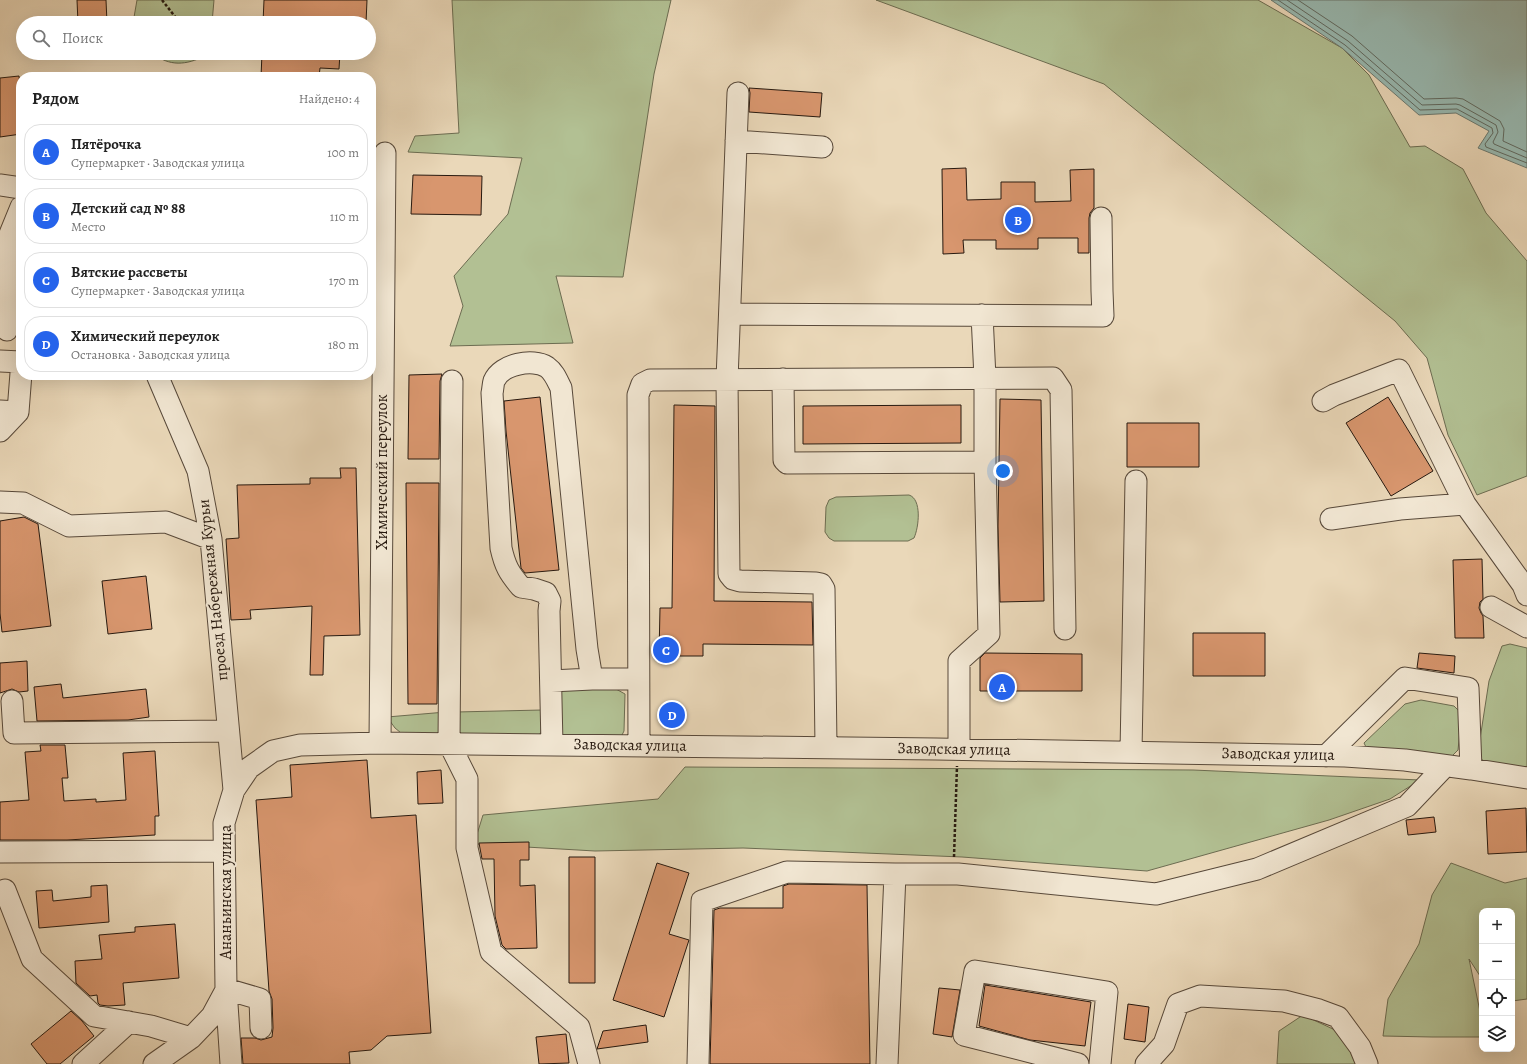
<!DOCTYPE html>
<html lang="ru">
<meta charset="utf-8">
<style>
body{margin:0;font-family:Alegreya,serif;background:#f6f6f6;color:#222}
.controls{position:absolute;right:12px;bottom:12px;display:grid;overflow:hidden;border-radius:8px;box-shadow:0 4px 16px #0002}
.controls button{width:36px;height:36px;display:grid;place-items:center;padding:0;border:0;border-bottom:1px solid #e0e0e0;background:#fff;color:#222;font:20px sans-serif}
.you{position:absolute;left:1003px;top:471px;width:14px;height:14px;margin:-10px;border:3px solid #fff;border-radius:50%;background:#1a73e8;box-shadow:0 0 0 6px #1a73e833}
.badge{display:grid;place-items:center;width:26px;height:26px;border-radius:50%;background:#2563eb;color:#fff;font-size:13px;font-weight:700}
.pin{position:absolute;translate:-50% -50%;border:2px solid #fff;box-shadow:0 1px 4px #0006}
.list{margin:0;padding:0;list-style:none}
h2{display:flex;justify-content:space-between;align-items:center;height:52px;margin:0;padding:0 16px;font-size:17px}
h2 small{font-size:13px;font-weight:400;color:#767676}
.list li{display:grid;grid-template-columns:26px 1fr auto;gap:12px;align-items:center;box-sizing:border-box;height:56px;margin:0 8px 8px;padding:0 8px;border:1px solid #e0e0e0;border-radius:16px}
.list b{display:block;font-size:15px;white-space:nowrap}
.list p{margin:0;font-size:13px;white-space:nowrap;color:#767676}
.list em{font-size:13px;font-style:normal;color:#767676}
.icon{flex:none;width:22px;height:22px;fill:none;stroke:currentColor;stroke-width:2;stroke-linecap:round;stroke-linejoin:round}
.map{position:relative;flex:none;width:1527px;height:1064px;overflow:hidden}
.search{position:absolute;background:#fff;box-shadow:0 4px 16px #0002;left:16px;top:16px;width:360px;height:44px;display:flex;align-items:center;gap:10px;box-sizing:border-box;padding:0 14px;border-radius:22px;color:#767676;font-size:15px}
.panel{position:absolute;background:#fff;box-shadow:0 4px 16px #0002;left:16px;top:72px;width:360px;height:308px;border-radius:16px}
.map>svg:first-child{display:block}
</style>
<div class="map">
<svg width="1527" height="1064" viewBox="0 0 1527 1064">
<rect width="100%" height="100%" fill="#ead8b9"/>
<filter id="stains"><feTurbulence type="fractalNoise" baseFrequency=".005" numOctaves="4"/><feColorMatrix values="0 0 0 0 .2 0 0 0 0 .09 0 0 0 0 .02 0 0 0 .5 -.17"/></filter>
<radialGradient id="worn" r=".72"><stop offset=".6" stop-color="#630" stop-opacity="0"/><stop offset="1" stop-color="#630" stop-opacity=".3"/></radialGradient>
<path fill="#b2c093" stroke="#6c6c51" d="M 137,0 L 214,0 L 212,23 L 133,23 Z
M 452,0 L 671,0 L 654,74 L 623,277 L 556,276 L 573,343 L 450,346 L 463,306 L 454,276 L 508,214 L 522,158 L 408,152 L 415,136 L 459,133 Z
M 876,0 L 1258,0 L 1342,48 L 1369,75 L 1410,147 L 1425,146 L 1463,169 L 1486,213 L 1527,261 L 1527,476 L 1477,495 L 1448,435 L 1427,358 L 1395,321 L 1104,84 Z
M 152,53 L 207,53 L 205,56 C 186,65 170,67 152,53 Z
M 909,495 C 922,499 919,527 914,538 L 908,541 L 834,541 L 829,538 L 825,532 L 826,507 L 829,500 L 836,497 Z
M 1510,644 L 1527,648 L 1527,771 L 1491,765 L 1481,759 L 1478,752 L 1489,681 L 1502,646 Z
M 565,689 L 616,689 L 625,694 L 624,731 L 620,739 L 562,740 L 560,694 Z
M 1421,700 L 1454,706 L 1460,712 L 1461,720 L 1458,750 L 1451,757 L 1367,749 L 1364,743 L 1405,704 Z
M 542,710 L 541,732 L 537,738 L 464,738 L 459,732 L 456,712 Z
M 446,712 L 446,738 L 406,737 L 395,728 L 387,717 Z
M 685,767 L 1193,770 L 1420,780 L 1390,799 L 1329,820 L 1147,871 L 962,857 L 743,848 L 595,851 L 474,844 L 483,815 L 658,799 Z
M 1451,863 L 1505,883 L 1527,878 L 1527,999 L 1512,1001 L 1512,911 L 1482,911 L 1482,979 L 1469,959 L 1482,1021 L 1482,1037 L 1432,1037 L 1383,1036 L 1388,999 L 1419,944 L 1432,895 Z
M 1303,1015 L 1350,1037 L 1358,1064 L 1277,1064 L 1279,1031 Z"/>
<path fill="#98b9b1" stroke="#6b7970" d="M 1271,0 L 1527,0 L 1527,168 L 1478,148 L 1489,131 L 1456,113 L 1419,115 L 1342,48 Z"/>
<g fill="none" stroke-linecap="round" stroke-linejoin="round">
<path stroke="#606960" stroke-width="1" d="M 1278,0 L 1345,45 L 1420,110 L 1457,109 L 1492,128 L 1493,133 L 1485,144 L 1486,147 L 1527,163
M 1287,0 L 1348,41 L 1422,105 L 1456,104 L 1460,105 L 1496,125 L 1498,132 L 1493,142 L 1494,144 L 1527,158
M 1298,0 L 1352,36 L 1424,99 L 1456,98 L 1463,99 L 1500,121 L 1504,129 L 1503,141 L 1527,152"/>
</g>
<path fill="#d8966e" stroke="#27190f" d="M 77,0 L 106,0 L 107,23 L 78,23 Z
M 264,0 L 367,0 L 366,23 L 263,23 Z
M 262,53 L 340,53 L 339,69 L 320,68 L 319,77 L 261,77 Z
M 19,76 L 21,95 L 21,134 L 0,137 L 0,78 Z
M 749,88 L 822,93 L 820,117 L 749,112 L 750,93 Z
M 966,168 L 967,200 L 1001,199 L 1001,182 L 1035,182 L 1035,202 L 1071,201 L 1070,170 L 1094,169 L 1094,208 L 1090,213 L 1089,218 L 1089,253 L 1078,253 L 1078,238 L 1038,238 L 1038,249 L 996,249 L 996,240 L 963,240 L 964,253 L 943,254 L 942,169 Z
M 413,175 L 482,176 L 481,215 L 411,214 Z
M 442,374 L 440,381 L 439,459 L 408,459 L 409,375 Z
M 540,397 L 559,570 L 525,573 L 521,568 L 506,431 L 504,401 Z
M 1388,397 L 1433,471 L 1391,496 L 1346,423 Z
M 1000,399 L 1041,400 L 1044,601 L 1000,602 L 998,526 Z
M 674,405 L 715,406 L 714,601 L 812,602 L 813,645 L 703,644 L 703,656 L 659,656 L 660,608 L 672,608 Z
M 961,405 L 961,443 L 803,444 L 803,406 Z
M 1127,423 L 1199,423 L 1199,467 L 1127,467 Z
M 340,468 L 356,468 L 360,635 L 324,636 L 323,675 L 310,675 L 312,606 L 250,610 L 251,619 L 231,620 L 226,539 L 239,538 L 237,485 L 310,484 L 310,478 L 341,478 Z
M 406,483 L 439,483 L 437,704 L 408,704 Z
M 24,517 L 38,524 L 51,626 L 2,632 L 0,613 L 0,521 Z
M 1482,559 L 1483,599 L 1480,602 L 1479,608 L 1481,613 L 1483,616 L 1484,638 L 1455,638 L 1453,560 Z
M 146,576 L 152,629 L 108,634 L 102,581 Z
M 1193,633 L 1265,633 L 1265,676 L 1193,676 Z
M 985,653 L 1082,654 L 1082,691 L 980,691 L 980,658 Z
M 1419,653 L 1455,656 L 1454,673 L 1417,668 Z
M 27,661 L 28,691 L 19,692 L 12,689 L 0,693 L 0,663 Z
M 61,684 L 63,698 L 146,689 L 149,717 L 128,720 L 37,721 L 34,687 Z
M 40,745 L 65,745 L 68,778 L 62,778 L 64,801 L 96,799 L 96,802 L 126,800 L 123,753 L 155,751 L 159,816 L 155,816 L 155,835 L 67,840 L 0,840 L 0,802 L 29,800 L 25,752 L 41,751 Z
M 367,760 L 371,818 L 416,815 L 431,1033 L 387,1036 L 371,1050 L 349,1052 L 350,1064 L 243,1064 L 241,1038 L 255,1038 L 261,1040 L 272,1037 L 273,1028 L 272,999 L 269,991 L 256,800 L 292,797 L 290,765 Z
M 441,770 L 443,803 L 418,804 L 417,772 Z
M 1526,808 L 1527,852 L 1488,854 L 1486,811 Z
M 1434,817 L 1436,832 L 1408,835 L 1406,820 Z
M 529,842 L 529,860 L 520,860 L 520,886 L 535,885 L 537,948 L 506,949 L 502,945 L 495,916 L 494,859 L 482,859 L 479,843 Z
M 569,857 L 595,857 L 595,983 L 569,983 Z
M 657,863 L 689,873 L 669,934 L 689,940 L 664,1017 L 613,1000 Z
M 789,884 L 867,885 L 870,1064 L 710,1064 L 714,910 L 720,908 L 783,908 L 783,886 Z
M 107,885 L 109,922 L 39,928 L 36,891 L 52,890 L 53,901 L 91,897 L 91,886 Z
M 175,924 L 179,978 L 123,983 L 125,1005 L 108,1006 L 100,1005 L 98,1003 L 97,995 L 90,996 L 76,983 L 75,961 L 102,959 L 99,935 L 135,932 L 135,927 Z
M 985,985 L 1091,1002 L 1085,1046 L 1030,1040 L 979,1026 Z
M 939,988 L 960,990 L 952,1037 L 933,1034 Z
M 1128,1004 L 1149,1007 L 1145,1042 L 1124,1039 Z
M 71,1011 L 82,1021 L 94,1036 L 60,1064 L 47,1064 L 31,1044 Z
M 646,1025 L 648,1042 L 597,1049 L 603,1031 Z
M 566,1034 L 569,1063 L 539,1064 L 536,1037 Z"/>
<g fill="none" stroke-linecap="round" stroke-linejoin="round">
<g stroke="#58493a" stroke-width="23">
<path id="minor" d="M 738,93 L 727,380 L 729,574 L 733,579 L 740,581 L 816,583 L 821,584 L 824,589 L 826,747
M 736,141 L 822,147
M 0,185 L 21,188
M 730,314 L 1103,316 L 1102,291 L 1101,218
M 7,330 L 10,234 L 21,207
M 0,361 L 21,362
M 157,375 L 198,471 L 211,539 L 234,790
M 783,379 L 784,460 L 787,463 L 985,462
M 452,381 L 449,743 L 467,779 L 467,848 L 491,952 L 579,1027 L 589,1064
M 1323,401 L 1334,395 L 1399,370 L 1465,504 L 1523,585 L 1527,595
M 0,411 L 18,412 L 21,373
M 0,431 L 18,412
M 0,502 L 23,503 L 69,526 L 166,522 L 211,539
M 1331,519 L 1400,509 L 1465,504
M 1491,607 L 1527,627
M 551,681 L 592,679 L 638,679
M 12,701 L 14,733 L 228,731
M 380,743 L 385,153
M 552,745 L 549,611 L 550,601 L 546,593 L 534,589 L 521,587 C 509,573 505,566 501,548 L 492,393 C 493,389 493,384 494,381 C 501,364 533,358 547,367 C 554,372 557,380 561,388 L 587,649 L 592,679
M 639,746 L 638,395 L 642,384 L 650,380 L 1053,378 L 1061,390 L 1065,629
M 959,749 L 959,661 L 989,634 L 985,462 L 985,378 L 982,315
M 1131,752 L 1136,481
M 1326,756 L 1405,678 L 1468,688 L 1471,769
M 0,852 L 224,851
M 5,890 L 32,959 L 94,1016 L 151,1026 L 191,1038
M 226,989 L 260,999 L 261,1028
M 83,1064 L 129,1022
M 154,1064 L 191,1038 L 212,1016 L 226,990
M 231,1064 L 226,989 L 224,823 L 234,790 L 249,768 L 273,751 L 300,745 L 380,743 L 936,749 L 1345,756 L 1405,760 L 1471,769 L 1527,778
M 698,1064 L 702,901 L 787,872 L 895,874
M 887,1064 L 895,874 L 958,874 L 1156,894 L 1257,869 L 1407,806 L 1445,766
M 1078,1064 L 964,1035 L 975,971 L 1107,992 L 1100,1064
M 1146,1064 L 1164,1044 L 1178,1004 L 1200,996 L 1284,1001 L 1319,1010 L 1338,1017 L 1360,1047 L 1367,1064"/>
</g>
<path stroke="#27190f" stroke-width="2.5" stroke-dasharray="3 2" stroke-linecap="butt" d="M 162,0 L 180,23
M 203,53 L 205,56
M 954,857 L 957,766"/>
<use href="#minor" stroke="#f1e6d2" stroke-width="21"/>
</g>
<g text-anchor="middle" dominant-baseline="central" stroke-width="4" stroke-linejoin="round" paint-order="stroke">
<g font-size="16" fill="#27190f" stroke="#f1e6d2">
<text transform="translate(382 472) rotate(-90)">Химический переулок</text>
<text transform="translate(213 590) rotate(-96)">проезд Набережная Курьи</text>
<text transform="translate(630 745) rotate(1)">Заводская улица</text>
<text transform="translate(954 749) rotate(1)">Заводская улица</text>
<text transform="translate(1278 754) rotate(1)">Заводская улица</text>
<text transform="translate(226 892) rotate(-90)">Ананьинская улица</text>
</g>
</g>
<rect width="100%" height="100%" filter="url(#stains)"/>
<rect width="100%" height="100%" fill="url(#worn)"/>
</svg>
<div class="controls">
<button>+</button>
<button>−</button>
<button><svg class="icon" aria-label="locate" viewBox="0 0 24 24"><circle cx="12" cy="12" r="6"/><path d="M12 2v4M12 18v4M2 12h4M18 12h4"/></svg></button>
<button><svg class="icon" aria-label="layers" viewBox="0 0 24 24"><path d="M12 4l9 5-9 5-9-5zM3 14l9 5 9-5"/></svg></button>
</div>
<div class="you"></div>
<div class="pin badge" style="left:1002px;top:687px">A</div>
<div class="pin badge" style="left:1018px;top:220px">B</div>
<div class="pin badge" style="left:666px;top:650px">C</div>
<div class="pin badge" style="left:672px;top:715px">D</div>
<div class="search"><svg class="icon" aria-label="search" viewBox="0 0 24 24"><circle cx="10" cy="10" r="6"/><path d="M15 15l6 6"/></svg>Поиск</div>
<section class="panel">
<h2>Рядом<small>Найдено: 4</small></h2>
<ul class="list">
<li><span class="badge">A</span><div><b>Пятёрочка</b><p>Супермаркет · Заводская улица</p></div><em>100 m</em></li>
<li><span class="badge">B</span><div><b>Детский сад № 88</b><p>Место</p></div><em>110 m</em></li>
<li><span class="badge">C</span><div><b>Вятские рассветы</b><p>Супермаркет · Заводская улица</p></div><em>170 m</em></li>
<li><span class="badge">D</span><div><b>Химический переулок</b><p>Остановка · Заводская улица</p></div><em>180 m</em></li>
</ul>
</section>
</div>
